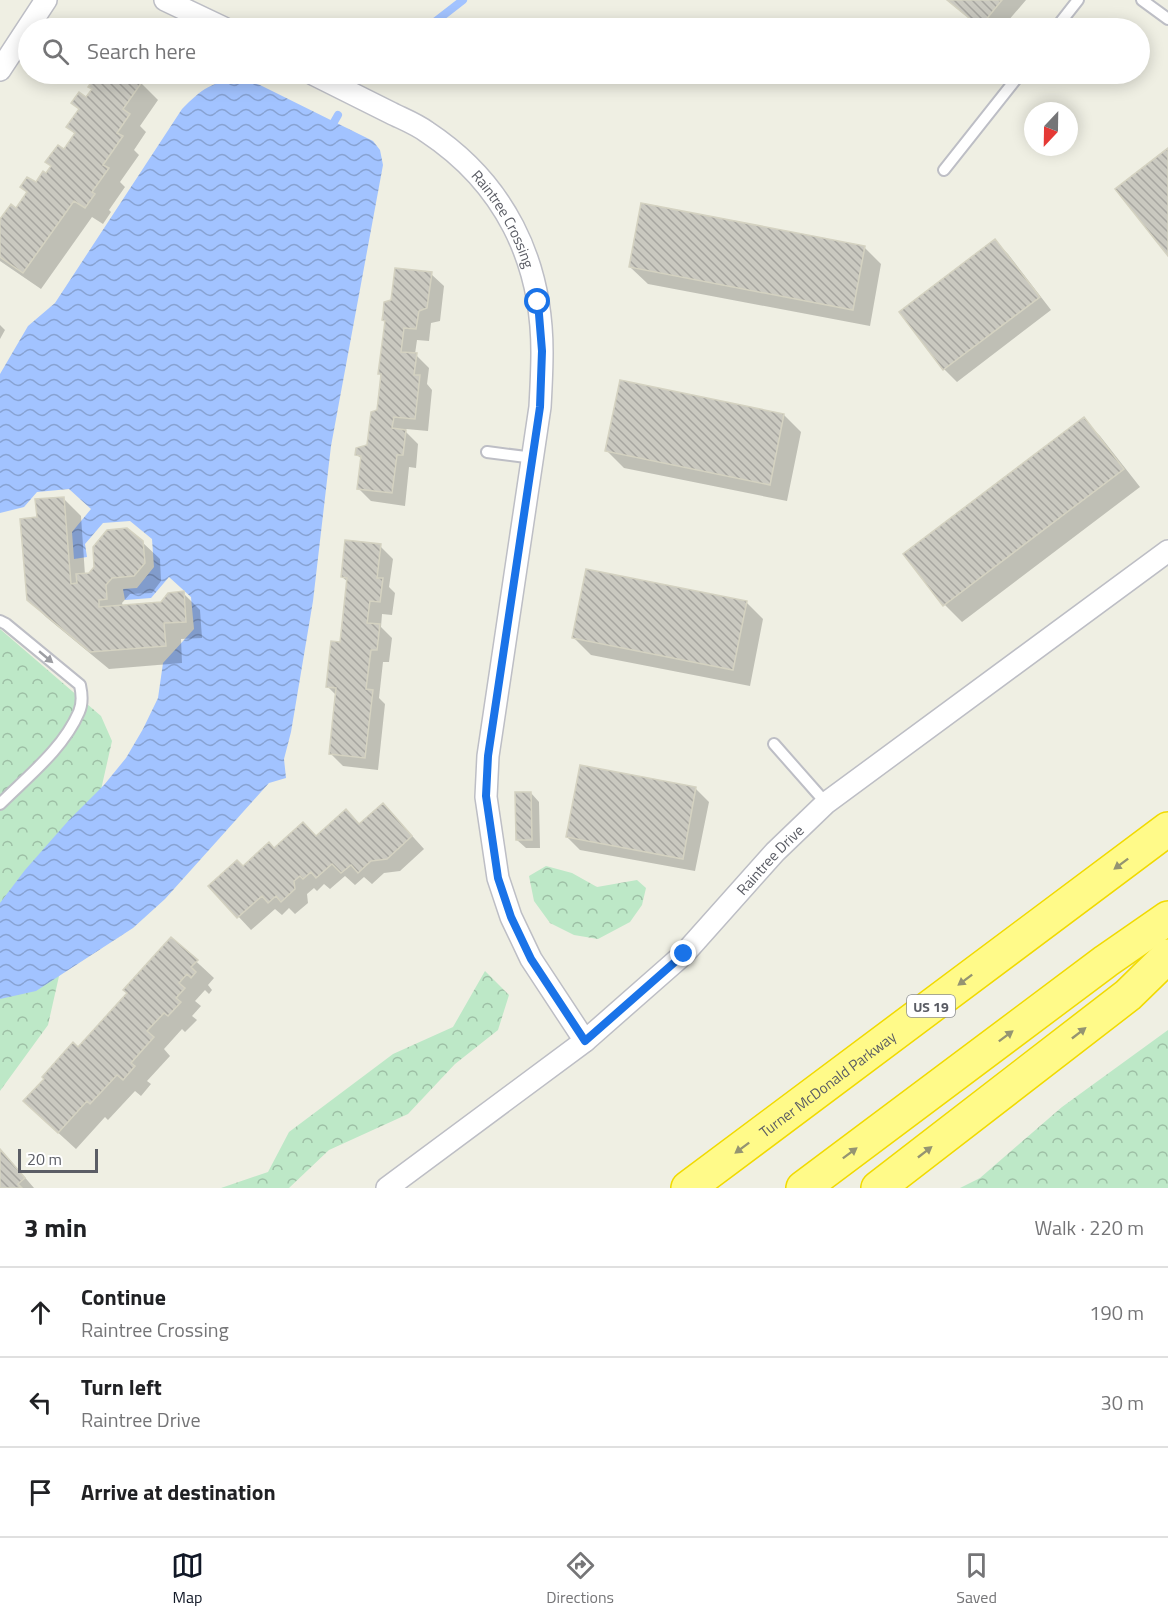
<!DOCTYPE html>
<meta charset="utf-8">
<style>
body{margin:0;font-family:"Titillium Web",sans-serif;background:#f2f2f2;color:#202124}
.compass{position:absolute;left:1024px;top:102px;width:54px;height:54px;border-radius:50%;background:#fff;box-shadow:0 3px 15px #0003;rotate:202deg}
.scale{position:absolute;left:18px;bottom:15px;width:80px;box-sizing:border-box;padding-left:6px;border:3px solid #5b5d65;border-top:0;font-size:16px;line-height:21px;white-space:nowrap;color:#5b5d65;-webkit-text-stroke:4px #fff;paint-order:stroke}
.stop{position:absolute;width:18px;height:18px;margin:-14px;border:4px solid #1a73e8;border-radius:50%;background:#fff}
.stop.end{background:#1a73e8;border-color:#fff;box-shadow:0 2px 6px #0008}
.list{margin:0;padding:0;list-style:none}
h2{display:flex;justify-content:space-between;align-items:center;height:78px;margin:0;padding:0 24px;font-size:26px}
h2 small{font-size:20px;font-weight:400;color:#757577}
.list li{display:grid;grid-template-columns:39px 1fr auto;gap:18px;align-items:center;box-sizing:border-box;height:90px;padding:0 24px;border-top:2px solid #e0e0e0}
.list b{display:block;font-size:22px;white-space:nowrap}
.list p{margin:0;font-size:20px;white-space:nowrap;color:#757577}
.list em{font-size:20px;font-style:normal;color:#757577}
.icon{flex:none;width:33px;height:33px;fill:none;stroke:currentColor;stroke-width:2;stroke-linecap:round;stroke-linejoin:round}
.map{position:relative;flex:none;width:1168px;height:1188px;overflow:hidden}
.search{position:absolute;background:#fff;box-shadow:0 3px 15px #0003;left:18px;right:18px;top:18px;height:66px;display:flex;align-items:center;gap:15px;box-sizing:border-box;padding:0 21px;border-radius:33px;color:#757577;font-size:22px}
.sheet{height:348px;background:#fff}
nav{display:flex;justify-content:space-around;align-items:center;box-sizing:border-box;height:84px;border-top:2px solid #e0e0e0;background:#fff;font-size:16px;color:#757577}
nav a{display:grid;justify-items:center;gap:3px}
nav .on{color:#111827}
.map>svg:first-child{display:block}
</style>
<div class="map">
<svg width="1168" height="1188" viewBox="0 0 1168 1188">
<defs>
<pattern id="forest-crowns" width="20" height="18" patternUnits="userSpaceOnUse" patternTransform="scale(1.5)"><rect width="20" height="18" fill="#bde8c7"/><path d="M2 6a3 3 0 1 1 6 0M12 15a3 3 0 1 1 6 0" fill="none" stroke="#9dbfa5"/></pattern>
<pattern id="water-waves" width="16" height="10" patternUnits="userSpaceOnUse" patternTransform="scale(1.5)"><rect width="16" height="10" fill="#a2c3ff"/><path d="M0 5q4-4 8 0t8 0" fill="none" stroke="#87a2d2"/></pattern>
<pattern id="building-back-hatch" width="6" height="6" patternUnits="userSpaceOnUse" patternTransform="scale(1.5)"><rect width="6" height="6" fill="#cac9c0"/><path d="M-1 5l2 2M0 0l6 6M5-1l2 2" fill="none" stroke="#a7a6a0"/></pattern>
</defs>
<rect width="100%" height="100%" fill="#efefe3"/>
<path fill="url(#forest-crowns)" d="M 0,629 L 101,716 L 112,741 L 48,1025 L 0,1091 Z
M 546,866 L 572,873 L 597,887 L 637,880 L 646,888 L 642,905 L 630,922 L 598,939 L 574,935 L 550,923 L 534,901 L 529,876 Z
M 485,971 L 509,995 L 498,1030 L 455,1064 L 408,1114 L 329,1150 L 289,1188 L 221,1188 L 268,1172 L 289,1132 L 393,1054 L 453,1027 Z
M 1168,1030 L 1168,1188 L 960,1188 L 980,1178 L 1062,1107 Z"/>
<path fill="url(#water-waves)" d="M 241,79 L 260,85 L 373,141 L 380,150 L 383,165 L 331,446 L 313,601 L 291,732 L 284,759 L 286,778 L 269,783 L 165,899 L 133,928 L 36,991 L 0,999 L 0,903 L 25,870 L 69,820 L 104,785 L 126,758 L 143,729 L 158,698 L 163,663 L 194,629 L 191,597 L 169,577 L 151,598 L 125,600 L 123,589 L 137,588 L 154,567 L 152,539 L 130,521 L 103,523 L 85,544 L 87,557 L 74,559 L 72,532 L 91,509 L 69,489 L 37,492 L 24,507 L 0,513 L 0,374 L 28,326 L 55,303 L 182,109 C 203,88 211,82 241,79 Z"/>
<path fill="#0003" d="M 947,0 L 1026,0 L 1002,28 L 981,28 Z
M 93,74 L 127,74 L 141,83 L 158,100 L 140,126 L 146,132 L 134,150 L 139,155 L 120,182 L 125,187 L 109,210 L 111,212 L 103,224 L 92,217 L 41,289 L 0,261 L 0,222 L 17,210 L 28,193 L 22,187 L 36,185 L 46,175 L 76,135 L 68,127 L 93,90 L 97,77 Z
M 995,241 L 1008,254 L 1051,310 L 957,382 L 944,369 Z
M 864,247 L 881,264 L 870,326 L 648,284 L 630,267 Z
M 431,274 L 444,286 L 440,321 L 431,323 L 429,341 L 417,340 L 415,354 L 429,368 L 427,384 L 432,390 L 428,431 L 406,429 L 406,432 L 418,444 L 416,468 L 409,467 L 405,506 L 371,501 L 358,488 L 362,459 L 357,455 L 368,446 L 378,411 L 383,376 L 380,373 L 386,322 L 384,320 L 392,301 Z
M 0,325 L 5,330 L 0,339 Z
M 784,415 L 801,432 L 787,501 L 624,468 L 607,451 Z
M 1083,419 L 1100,436 L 1140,487 L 962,622 L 945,605 L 905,554 Z
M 64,499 L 81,516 L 85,575 L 90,575 L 142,542 L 160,559 L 161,581 L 152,593 L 130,594 L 122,603 L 123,606 L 161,603 L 183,593 L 200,610 L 202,638 L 181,639 L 182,663 L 109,669 L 46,617 L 28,599 L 38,518 Z
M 380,546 L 393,559 L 389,587 L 395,593 L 392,615 L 382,614 L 381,627 L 392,638 L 389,662 L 383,662 L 379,698 L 385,704 L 378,770 L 343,766 L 330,753 L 337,696 L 327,686 L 341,644 L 348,582 L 342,577 Z
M 746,602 L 763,619 L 750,686 L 591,655 L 574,638 Z
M 581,767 L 696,789 L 709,802 L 695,871 L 580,850 L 567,837 Z
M 531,793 L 539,802 L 540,848 L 526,848 L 517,840 Z
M 346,811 L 360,825 L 396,818 L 424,849 L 400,871 L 384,873 L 372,884 L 364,877 L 355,885 L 345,876 L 330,889 L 324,884 L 317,891 L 314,888 L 307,894 L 308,903 L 295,914 L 289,908 L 282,915 L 275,909 L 251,930 L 210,886 L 274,849 L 316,837 Z
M 172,939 L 214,978 L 208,985 L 212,990 L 209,994 L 205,990 L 195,1001 L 201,1006 L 192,1016 L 197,1020 L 185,1032 L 182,1029 L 164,1049 L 170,1056 L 147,1081 L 151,1084 L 141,1096 L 135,1091 L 108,1120 L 105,1117 L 76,1149 L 42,1118 L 78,1049 L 129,993 Z
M 0,1150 L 10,1160 L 34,1188 L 0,1188 Z"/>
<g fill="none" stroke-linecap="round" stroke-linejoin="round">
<path stroke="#a2c3ff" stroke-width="8" d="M 427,28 L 463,0
M 371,79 L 377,74
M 334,122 L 338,115"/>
</g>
<path fill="url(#building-back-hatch)" stroke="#d4d2c1" stroke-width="1.5" d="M 947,0 L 1002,0 L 980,27 Z
M 92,74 L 129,74 L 142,82 L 123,109 L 130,114 L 117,133 L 123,136 L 103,165 L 109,168 L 92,192 L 95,194 L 85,208 L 74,201 L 23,273 L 0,257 L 0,219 L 11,204 L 16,208 L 27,192 L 20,187 L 27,177 L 36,182 L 43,171 L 46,173 L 51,166 L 45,162 L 58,145 L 64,149 L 75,133 L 66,127 L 79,109 L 71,103 L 79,92 L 86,97 L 92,89 L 88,87 L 96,76 Z
M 1168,148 L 1168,256 L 1115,189 Z
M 641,203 L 865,246 L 853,310 L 629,267 Z
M 995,239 L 1040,297 L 943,370 L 899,312 Z
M 395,268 L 432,272 L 427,308 L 419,311 L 416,329 L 404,328 L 401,352 L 417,353 L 414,375 L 420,375 L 415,419 L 394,417 L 392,428 L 406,430 L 403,455 L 397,455 L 392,493 L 357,489 L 361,456 L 355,455 L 356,448 L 367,445 L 371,412 L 377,410 L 381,374 L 378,374 L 385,321 L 382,320 L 383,314 L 384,302 L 391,300 Z
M 620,380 L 784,414 L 770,485 L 605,451 Z
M 1084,417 L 1124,469 L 943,606 L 903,554 Z
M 64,497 L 71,584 L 77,583 L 76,574 L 89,573 L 94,567 L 93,547 L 107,530 L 127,528 L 143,541 L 145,563 L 134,576 L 112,578 L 106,585 L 107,599 L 99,600 L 99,607 L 161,602 L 168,593 L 184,591 L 186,622 L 164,623 L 166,646 L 90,652 L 27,600 L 20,519 L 37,517 L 35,499 Z
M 345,540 L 381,544 L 377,578 L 383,578 L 380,602 L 370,601 L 367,623 L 380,624 L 377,650 L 371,650 L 366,689 L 373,690 L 365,758 L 329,754 L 336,688 L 326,687 L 331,641 L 340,642 L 347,578 L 341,577 Z
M 586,569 L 747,601 L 733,670 L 572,638 Z
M 580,765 L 696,787 L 683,859 L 566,837 Z
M 515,792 L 531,792 L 532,840 L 516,840 Z
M 383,803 L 412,836 L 387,859 L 371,861 L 358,873 L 351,865 L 341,873 L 332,864 L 316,878 L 311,872 L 303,879 L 300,876 L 294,881 L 295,889 L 281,902 L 276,896 L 268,903 L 262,896 L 237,918 L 208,886 L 237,860 L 243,866 L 269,842 L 274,848 L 303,822 L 316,836 L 346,809 L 359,824 Z
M 171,937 L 198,960 L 191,967 L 196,972 L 191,978 L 187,974 L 179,983 L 185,988 L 176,998 L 181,1002 L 168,1016 L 164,1013 L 147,1031 L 154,1037 L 131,1063 L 135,1066 L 123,1080 L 117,1075 L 90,1104 L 87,1101 L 58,1133 L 23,1101 L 44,1079 L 42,1077 L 73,1042 L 78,1047 L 127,993 L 123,990 Z
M 0,1149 L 25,1178 L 18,1184 L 22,1188 L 0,1188 Z"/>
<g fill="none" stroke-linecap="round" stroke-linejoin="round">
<g stroke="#bdbec5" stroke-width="14">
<path id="service" d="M 1142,0 L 1168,19
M 1056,28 L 1078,0
M 944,170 L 1020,74
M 487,452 L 534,458
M 0,621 L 6,624 L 80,685 C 82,694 83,703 79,712 C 63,749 28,776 0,804
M 774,744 L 826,803"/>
</g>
<g stroke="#bdbec5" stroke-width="24">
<g id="minor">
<path d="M 165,0 L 224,28"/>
<path d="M 0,70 L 46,0"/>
<path id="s1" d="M 313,74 C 339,87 365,100 391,113 C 403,119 416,124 427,132 C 504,183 542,260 542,352 C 542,371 541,389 540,407 L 488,756 L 486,797 L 498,878 L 511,917 L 531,959 L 585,1041"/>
<path id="s2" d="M 387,1188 L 585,1041 L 684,954 L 775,852 L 826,803 L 1168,551"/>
</g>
</g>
<g stroke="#f1da00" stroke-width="36">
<g id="motorway">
<path id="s3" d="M 688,1188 L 1168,829"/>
<path d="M 803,1188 L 1106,961 L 1168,918"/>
<path d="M 878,1188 L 1128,995 L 1168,956"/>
</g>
</g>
<use href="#service" stroke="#fff" stroke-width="10"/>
<use href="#minor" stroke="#fff" stroke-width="21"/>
<use href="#motorway" stroke="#fffa89" stroke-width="33"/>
</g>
<defs><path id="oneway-solid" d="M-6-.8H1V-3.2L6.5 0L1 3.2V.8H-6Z" transform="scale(1.5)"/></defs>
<use fill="#9d9ea3" href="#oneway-solid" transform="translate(46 657) rotate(40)"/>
<g fill="#949472">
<use href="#oneway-solid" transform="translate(1121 864) rotate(143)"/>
<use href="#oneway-solid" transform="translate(965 980) rotate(143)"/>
<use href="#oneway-solid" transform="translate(1079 1033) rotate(-38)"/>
<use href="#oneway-solid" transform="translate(1006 1036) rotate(-37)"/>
<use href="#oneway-solid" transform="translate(742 1148) rotate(143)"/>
<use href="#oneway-solid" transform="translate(925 1152) rotate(-38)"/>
<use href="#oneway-solid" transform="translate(850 1153) rotate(-37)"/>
</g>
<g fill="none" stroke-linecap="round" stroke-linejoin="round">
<path stroke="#1a73e8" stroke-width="8" d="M 538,302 L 542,351 L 540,407 L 488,756 L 486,796 L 498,878 L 511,917 L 531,959 L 585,1041 L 684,954"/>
</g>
<g text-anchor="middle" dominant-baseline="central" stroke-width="4.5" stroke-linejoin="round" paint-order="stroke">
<rect fill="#fff" stroke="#8c8e93" stroke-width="1.5" x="907" y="995" width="48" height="22" rx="4.5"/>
<g font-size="14" font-weight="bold" fill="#5b5d65">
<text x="931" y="1006">US 19</text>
</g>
<g font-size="15" fill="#5b5d65" stroke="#fff">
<text stroke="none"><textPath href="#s1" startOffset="246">Raintree Crossing</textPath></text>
<text stroke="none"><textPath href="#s2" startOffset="506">Raintree Drive</textPath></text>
<text stroke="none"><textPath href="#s3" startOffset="174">Turner McDonald Parkway</textPath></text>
</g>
</g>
</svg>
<svg class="compass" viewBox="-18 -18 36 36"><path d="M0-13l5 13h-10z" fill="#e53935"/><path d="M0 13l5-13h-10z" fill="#757577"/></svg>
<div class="scale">20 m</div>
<div class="stop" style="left:538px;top:302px"></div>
<div class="stop end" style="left:684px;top:954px"></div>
<div class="search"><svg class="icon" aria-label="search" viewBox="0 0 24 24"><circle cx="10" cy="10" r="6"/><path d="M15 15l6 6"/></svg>Search here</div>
</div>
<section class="sheet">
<h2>3 min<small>Walk · 220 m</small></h2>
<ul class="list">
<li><svg class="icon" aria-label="ahead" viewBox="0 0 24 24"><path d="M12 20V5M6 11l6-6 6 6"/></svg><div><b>Continue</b><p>Raintree Crossing</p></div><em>190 m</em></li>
<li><svg class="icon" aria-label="left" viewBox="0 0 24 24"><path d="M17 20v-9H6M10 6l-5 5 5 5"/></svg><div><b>Turn left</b><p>Raintree Drive</p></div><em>30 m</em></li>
<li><svg class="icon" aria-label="arrive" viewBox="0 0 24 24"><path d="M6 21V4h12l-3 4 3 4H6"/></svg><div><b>Arrive at destination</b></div></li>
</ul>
</section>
<nav>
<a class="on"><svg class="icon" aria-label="map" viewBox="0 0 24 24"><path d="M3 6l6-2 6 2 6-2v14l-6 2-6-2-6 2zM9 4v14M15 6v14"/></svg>Map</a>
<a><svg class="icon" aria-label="directions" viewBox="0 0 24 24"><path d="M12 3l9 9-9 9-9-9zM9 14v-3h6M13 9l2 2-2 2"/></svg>Directions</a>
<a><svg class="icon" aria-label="saved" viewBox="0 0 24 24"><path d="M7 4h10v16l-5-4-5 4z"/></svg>Saved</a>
</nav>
